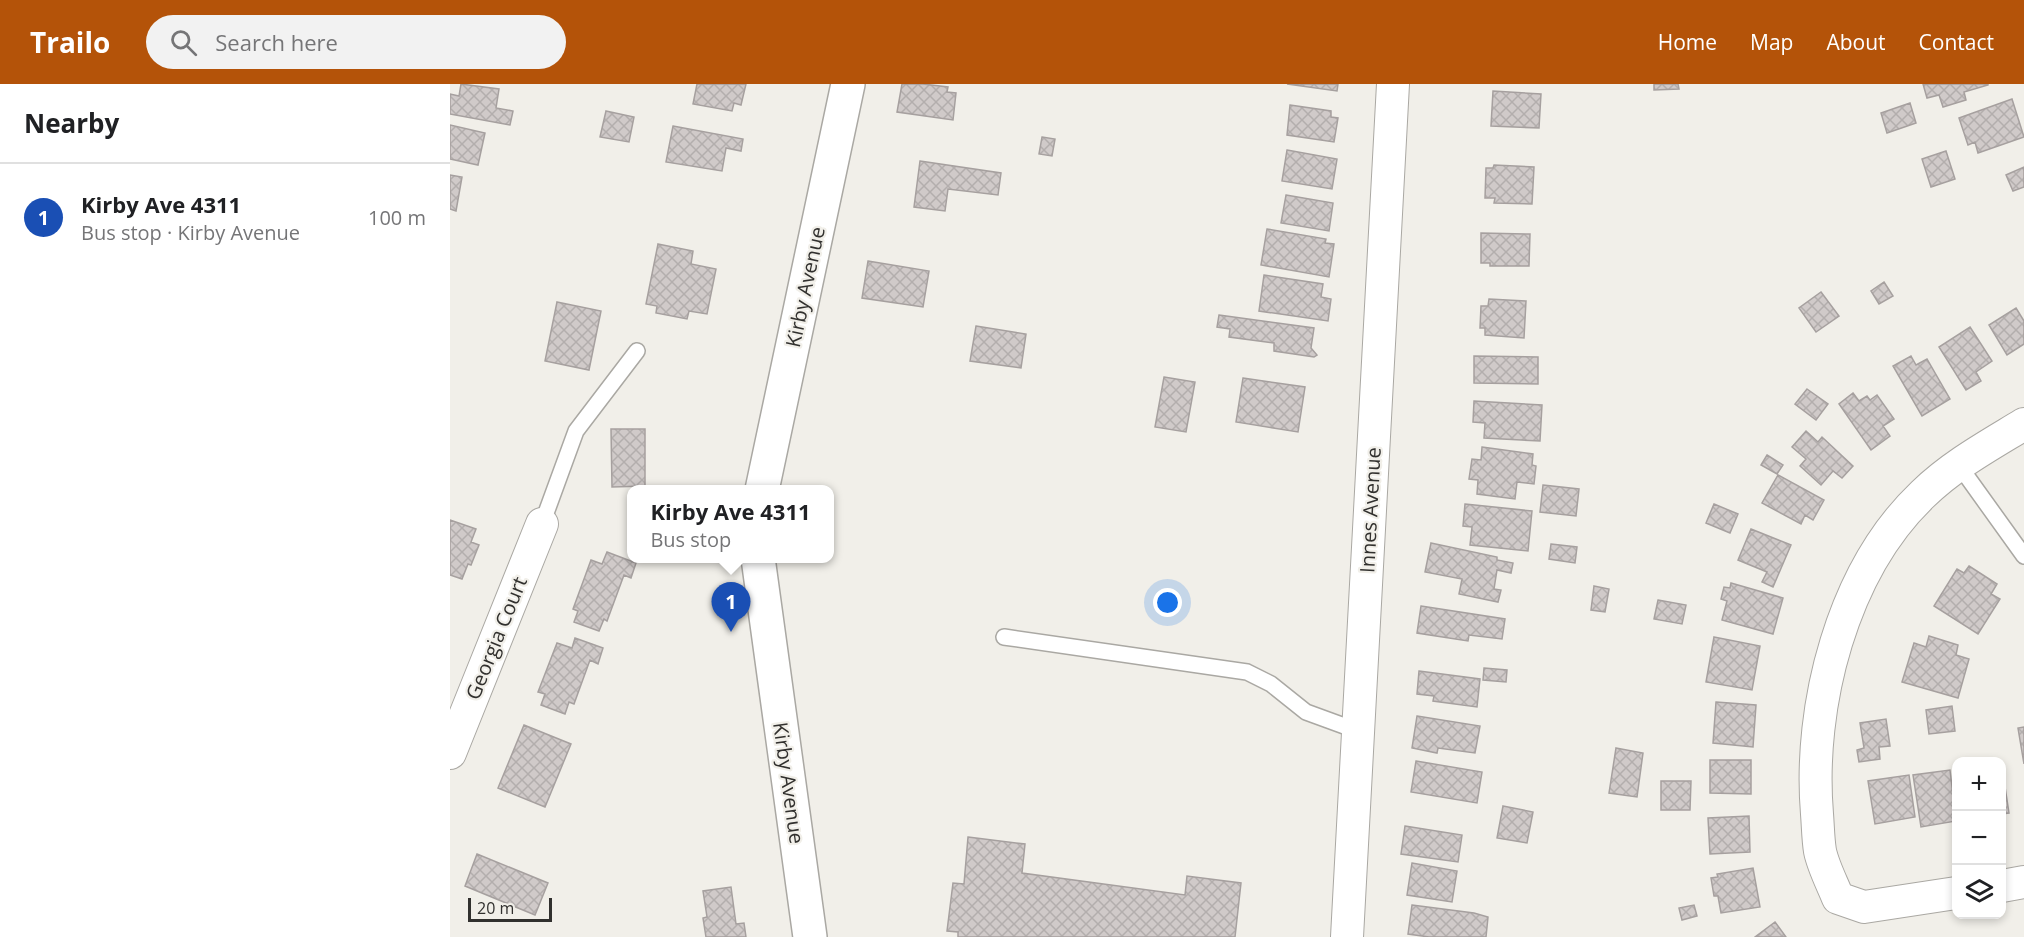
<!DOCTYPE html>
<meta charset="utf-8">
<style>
body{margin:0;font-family:"Open Sans",sans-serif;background:#f2f2f2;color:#202124}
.controls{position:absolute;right:18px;bottom:18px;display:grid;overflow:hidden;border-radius:12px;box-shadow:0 3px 9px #0003}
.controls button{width:54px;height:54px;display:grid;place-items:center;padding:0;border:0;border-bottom:2px solid #e0e0e0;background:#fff;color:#202124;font:30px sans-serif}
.scale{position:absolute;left:18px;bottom:15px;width:84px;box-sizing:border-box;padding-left:6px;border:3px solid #31302e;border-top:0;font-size:16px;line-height:21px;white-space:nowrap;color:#31302e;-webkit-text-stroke:4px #f1efe9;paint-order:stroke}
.you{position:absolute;left:718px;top:519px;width:21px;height:21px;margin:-15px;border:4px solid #fff;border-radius:50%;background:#1a73e8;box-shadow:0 0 0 9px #1a73e833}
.badge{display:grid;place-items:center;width:39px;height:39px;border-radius:50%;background:#b45309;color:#fff;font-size:20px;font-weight:700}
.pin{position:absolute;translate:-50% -50px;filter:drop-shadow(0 2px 3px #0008)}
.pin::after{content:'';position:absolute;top:32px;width:21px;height:18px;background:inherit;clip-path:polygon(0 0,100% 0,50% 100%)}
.popup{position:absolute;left:177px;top:401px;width:207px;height:78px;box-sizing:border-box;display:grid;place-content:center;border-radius:12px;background:#fff;filter:drop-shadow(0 2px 4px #0005);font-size:20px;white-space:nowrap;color:#757577}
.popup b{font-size:22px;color:#202124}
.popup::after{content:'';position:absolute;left:50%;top:100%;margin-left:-12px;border:12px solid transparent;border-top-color:#fff}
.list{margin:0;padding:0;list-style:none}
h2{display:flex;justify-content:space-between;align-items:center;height:78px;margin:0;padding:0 24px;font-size:26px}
h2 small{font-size:20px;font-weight:400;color:#757577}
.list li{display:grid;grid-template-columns:39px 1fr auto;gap:18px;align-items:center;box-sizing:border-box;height:108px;padding:0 24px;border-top:2px solid #e0e0e0}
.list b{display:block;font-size:22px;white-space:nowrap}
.list p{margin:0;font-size:20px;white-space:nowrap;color:#757577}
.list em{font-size:20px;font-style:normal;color:#757577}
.icon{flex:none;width:33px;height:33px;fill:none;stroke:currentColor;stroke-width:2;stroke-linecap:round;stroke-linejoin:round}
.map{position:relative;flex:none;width:1574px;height:853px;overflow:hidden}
header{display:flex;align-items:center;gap:36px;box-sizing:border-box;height:84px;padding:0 30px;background:#b45309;color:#fff}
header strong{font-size:28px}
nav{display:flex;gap:33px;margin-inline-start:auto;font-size:21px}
.search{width:420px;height:54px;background:#f2f2f2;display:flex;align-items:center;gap:15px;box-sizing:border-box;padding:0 21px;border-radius:33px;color:#757577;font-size:22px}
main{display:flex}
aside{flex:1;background:#fff}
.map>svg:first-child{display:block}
</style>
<header>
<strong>Trailo</strong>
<div class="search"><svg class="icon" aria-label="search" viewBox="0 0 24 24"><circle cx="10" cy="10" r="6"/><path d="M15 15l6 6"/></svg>Search here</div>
<nav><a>Home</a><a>Map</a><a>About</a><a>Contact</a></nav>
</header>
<main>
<aside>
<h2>Nearby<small></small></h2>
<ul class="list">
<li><span class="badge" style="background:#1a4fb4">1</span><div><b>Kirby Ave 4311</b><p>Bus stop · Kirby Avenue</p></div><em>100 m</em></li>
</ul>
</aside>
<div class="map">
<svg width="1574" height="853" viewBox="0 0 1574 853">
<defs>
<pattern id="building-cross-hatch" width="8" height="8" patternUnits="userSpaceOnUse" patternTransform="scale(1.5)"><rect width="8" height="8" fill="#d0cac9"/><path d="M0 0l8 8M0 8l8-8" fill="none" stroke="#b3aead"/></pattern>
</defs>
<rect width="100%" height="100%" fill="#f1efe9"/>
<path fill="url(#building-cross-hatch)" stroke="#a6a09f" stroke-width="1.5" d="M 11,0 L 49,5 L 46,24 L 63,27 L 60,41 L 0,30 L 0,10 L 9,12 Z
M 247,0 L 296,0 L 291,21 L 284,19 L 282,27 L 243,20 Z
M 452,0 L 473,0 L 498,3 L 497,8 L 506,9 L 503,36 L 447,28 Z
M 837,0 L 888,0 L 887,7 Z
M 1204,0 L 1228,0 L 1229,5 L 1204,6 Z
M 1473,0 L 1538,0 L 1538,1 L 1514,8 L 1516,16 L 1493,23 L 1489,11 L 1477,14 Z
M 1043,7 L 1091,10 L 1089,44 L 1041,42 Z
M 1562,15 L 1574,53 L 1528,69 L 1525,58 L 1518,61 L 1509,34 Z
M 1460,19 L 1466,39 L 1437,49 L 1431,29 Z
M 840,21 L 881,27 L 881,33 L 888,34 L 884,58 L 837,51 Z
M 156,27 L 184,33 L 179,58 L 150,53 Z
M 0,41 L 35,49 L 28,81 L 0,75 Z
M 223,42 L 293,55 L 291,67 L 276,64 L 272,87 L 216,78 Z
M 592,53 L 605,55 L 602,72 L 589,70 Z
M 837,66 L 887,75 L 882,105 L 832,97 Z
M 1496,67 L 1505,95 L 1481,103 L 1472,75 Z
M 470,77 L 551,89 L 548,111 L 498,105 L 495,127 L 464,123 Z
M 1044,81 L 1084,83 L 1082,120 L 1044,119 L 1045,114 L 1035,114 L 1036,84 L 1043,84 Z
M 1574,83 L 1574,103 L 1563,107 L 1556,91 Z
M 0,91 L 12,93 L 6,127 L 0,125 Z
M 836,111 L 883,119 L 879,147 L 831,139 Z
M 817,145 L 876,155 L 875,159 L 884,160 L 879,193 L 811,181 Z
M 1031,149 L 1080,150 L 1079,182 L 1040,182 L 1040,179 L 1031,179 Z
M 208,160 L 243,167 L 241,180 L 266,185 L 257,230 L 239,227 L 237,235 L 206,229 L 207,222 L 196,220 Z
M 418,177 L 479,187 L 473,223 L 412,214 Z
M 814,191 L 873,200 L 871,213 L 881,215 L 878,237 L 809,227 Z
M 1434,198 L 1443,212 L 1429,220 L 1421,207 Z
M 1371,208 L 1389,232 L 1366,248 L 1349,224 Z
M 1039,215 L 1076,217 L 1074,254 L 1035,251 L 1035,244 L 1030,244 L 1031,222 L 1038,222 Z
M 107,218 L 151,227 L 139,286 L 95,277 Z
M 1566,224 L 1574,237 L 1574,260 L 1557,271 L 1539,241 Z
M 769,231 L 864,244 L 861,264 L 867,271 L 864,273 L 824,267 L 824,259 L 779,253 L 780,245 L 767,243 Z
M 526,242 L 576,250 L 571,284 L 520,277 Z
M 1520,243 L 1542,277 L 1526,288 L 1531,297 L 1516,306 L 1489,263 Z
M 1024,272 L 1088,273 L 1088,300 L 1024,299 Z
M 1461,272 L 1466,281 L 1477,275 L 1500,315 L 1472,332 L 1443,282 Z
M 714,293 L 745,298 L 736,348 L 705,343 Z
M 793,294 L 855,303 L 848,348 L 786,338 Z
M 1357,305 L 1378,320 L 1366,336 L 1345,320 Z
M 1403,309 L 1409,317 L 1417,312 L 1420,316 L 1427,311 L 1444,335 L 1433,342 L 1440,352 L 1421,366 L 1389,320 Z
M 1024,317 L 1092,321 L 1090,357 L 1034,354 L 1035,339 L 1023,338 Z
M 161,345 L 195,345 L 195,402 L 162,403 Z
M 1356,347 L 1368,358 L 1372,353 L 1403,382 L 1392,394 L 1383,387 L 1371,401 L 1350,382 L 1356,375 L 1342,363 Z
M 1032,363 L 1083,370 L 1082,381 L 1086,382 L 1084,400 L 1067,398 L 1065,415 L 1027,410 L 1028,396 L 1019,395 L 1022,375 L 1031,376 Z
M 1317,371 L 1333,381 L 1327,390 L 1311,381 Z
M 1328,391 L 1374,416 L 1363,436 L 1355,431 L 1351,440 L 1312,419 Z
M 1093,401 L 1129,405 L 1126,432 L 1090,428 Z
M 1015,420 L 1082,427 L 1078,467 L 1020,461 L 1022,443 L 1013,442 Z
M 1264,420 L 1288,430 L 1280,449 L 1256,439 Z
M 0,436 L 26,445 L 21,458 L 29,461 L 21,481 L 18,480 L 12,495 L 0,491 Z
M 1301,445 L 1341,461 L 1323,503 L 1312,498 L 1317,488 L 1288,476 Z
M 981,459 L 1047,473 L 1047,476 L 1063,479 L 1061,489 L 1047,486 L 1044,505 L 1051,506 L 1048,518 L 1009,510 L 1012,495 L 975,488 Z
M 1101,460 L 1127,463 L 1125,479 L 1099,475 Z
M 157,468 L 186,479 L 181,494 L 174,491 L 157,537 L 154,535 L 149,547 L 124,538 L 128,527 L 123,525 L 141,476 L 152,480 Z
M 1519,482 L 1547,500 L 1541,510 L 1550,515 L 1528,550 L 1484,522 L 1507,485 L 1514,489 Z
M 1281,499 L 1333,514 L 1323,550 L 1272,536 L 1277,517 L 1271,515 L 1274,503 L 1280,504 Z
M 1144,502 L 1159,505 L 1155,528 L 1141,526 Z
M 1208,516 L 1236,521 L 1232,540 L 1204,535 Z
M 971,522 L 1055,535 L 1052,555 L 1019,551 L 1018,557 L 967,549 Z
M 1479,552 L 1508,561 L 1506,571 L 1519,575 L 1508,614 L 1452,598 L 1464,559 L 1476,563 Z
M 1264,553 L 1310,562 L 1302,606 L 1256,598 Z
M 125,554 L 153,564 L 148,580 L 140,576 L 124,620 L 119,618 L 115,630 L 91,621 L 95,610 L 88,608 L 107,559 L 122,564 Z
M 1034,584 L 1057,586 L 1056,598 L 1033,596 Z
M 969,587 L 1030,595 L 1027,623 L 983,617 L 984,612 L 967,610 Z
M 1266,618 L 1306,621 L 1303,663 L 1263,659 Z
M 1502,622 L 1505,647 L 1479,650 L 1476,626 Z
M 967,632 L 1030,642 L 1025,669 L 988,664 L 987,669 L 962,664 Z
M 1436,635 L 1440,662 L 1429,663 L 1430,675 L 1409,678 L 1407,666 L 1414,664 L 1410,639 Z
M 74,641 L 121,660 L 95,723 L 48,704 Z
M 1574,643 L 1574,680 L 1568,644 Z
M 1166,664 L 1193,669 L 1187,713 L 1159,709 Z
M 1260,676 L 1301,676 L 1301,710 L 1260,709 Z
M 966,677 L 1032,688 L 1027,719 L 961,708 Z
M 1552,683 L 1559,729 L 1552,730 Z
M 1500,686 L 1506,737 L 1471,743 L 1463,691 Z
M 1459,691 L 1465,733 L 1425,740 L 1418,697 Z
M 1211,697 L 1241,697 L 1240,726 L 1211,726 Z
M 1053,722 L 1083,728 L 1077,759 L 1047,754 Z
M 1299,732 L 1300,768 L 1260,770 L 1258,734 Z
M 955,742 L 1012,751 L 1008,778 L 951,770 Z
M 518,753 L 575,760 L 572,789 L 735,811 L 737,792 L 791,799 L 785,853 L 508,853 L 508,848 L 497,847 L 503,799 L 514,800 Z
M 27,770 L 98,799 L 85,831 L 15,802 Z
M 962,779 L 1007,787 L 1002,818 L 957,811 Z
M 1303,784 L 1310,823 L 1271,829 L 1268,812 L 1264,812 L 1261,794 L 1268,793 L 1267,790 Z
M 281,803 L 286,840 L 294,839 L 296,853 L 256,853 L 253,834 L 257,833 L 253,807 Z
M 962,821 L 1024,829 L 1038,833 L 1036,853 L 979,853 L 958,850 Z
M 1244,821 L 1247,832 L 1232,836 L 1229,824 Z
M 1325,838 L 1336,853 L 1305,853 Z"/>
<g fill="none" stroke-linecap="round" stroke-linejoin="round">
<g stroke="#aaa8a3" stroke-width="18">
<path id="lane" d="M 1508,380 L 1574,472
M 92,440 L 126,347 L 187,267
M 554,553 L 797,588 L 821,600 L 856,628 L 908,647"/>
</g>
<g stroke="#aaa8a3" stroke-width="34">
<path id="street" d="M 0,669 L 92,440
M 1552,802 L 1574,798
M 1506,809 L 1414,823 L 1388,814 C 1382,799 1373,782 1370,767 C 1368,755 1368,742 1367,730 C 1358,622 1392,487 1473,410 C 1503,381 1538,362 1574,340
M 897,853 L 943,0"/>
</g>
<g stroke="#aaa8a3" stroke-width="36">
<path id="secondary" d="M 312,406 L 398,0
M 308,474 L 360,853"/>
</g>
<use href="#lane" stroke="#fff" stroke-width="15"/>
<use href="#street" stroke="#fff" stroke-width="32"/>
<use href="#secondary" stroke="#fff" stroke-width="33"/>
</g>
<g text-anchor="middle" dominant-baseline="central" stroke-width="4.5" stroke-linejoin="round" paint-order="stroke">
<g font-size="20" fill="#31302e" stroke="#f1efe9">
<text transform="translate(355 203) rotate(-78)">Kirby Avenue</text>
<text transform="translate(920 426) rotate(-87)">Innes Avenue</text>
<text transform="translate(46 554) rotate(-68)">Georgia Court</text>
<text transform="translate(339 699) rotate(82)">Kirby Avenue</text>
</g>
</g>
</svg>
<div class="controls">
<button>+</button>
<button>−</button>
<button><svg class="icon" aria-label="layers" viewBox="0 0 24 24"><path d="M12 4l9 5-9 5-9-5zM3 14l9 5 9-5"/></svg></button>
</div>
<div class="scale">20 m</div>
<div class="you"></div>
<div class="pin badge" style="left:281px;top:548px;background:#1a4fb4">1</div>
<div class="popup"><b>Kirby Ave 4311</b>Bus stop</div>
</div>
</main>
